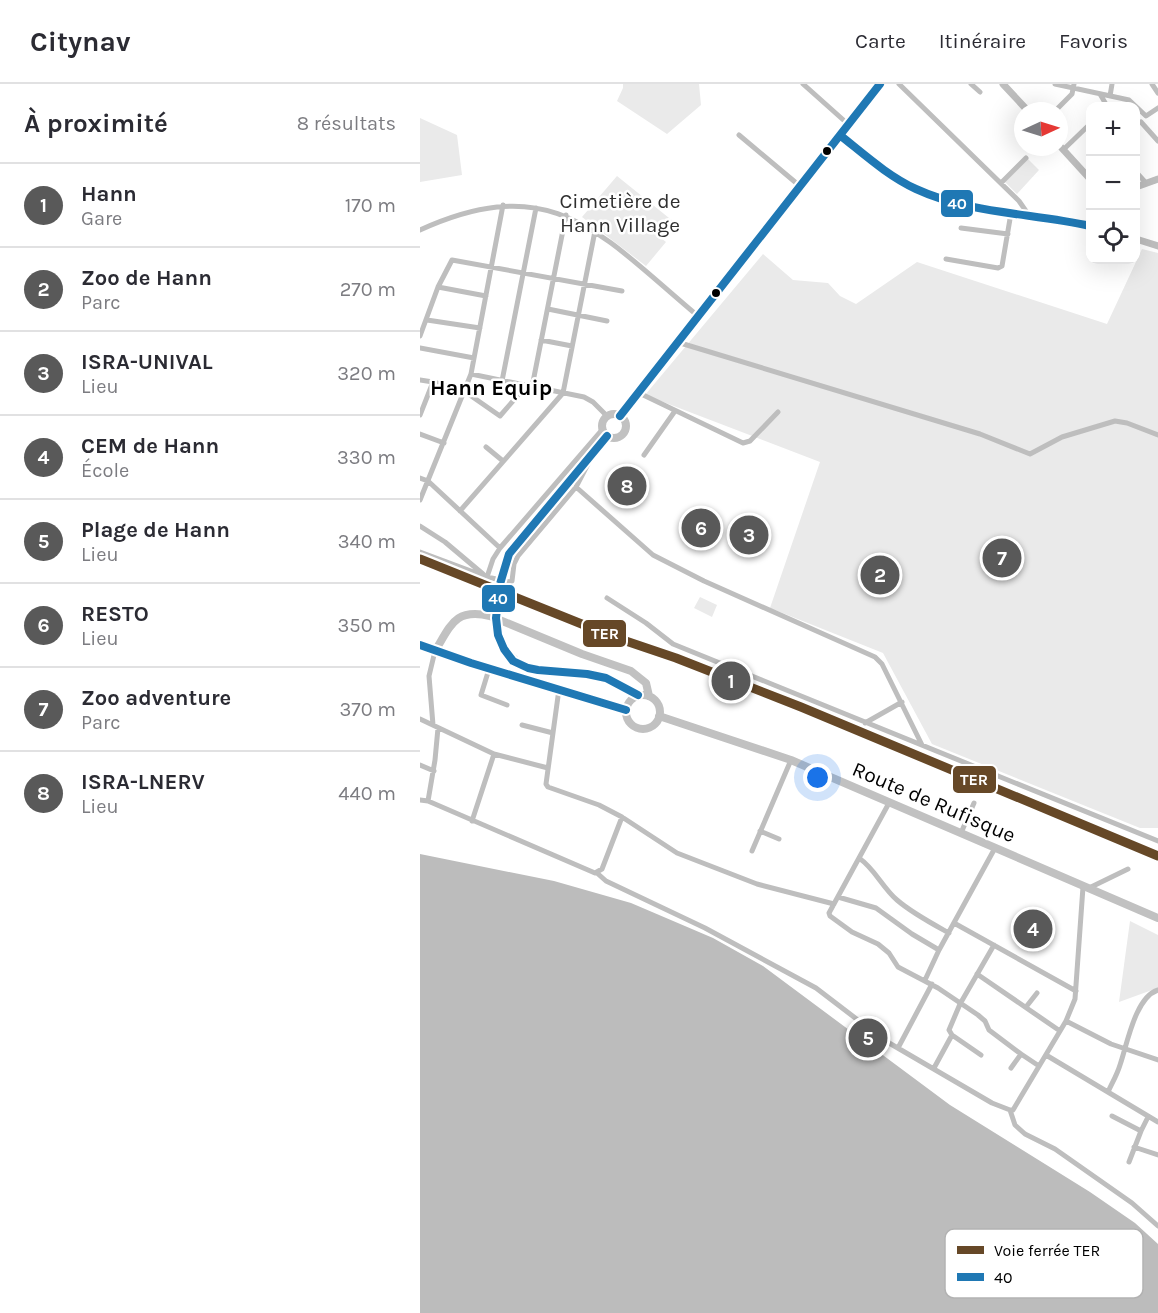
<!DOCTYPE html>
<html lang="fr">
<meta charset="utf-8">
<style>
body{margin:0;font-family:Karla,sans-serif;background:#f7f7f7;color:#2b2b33}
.controls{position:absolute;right:18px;top:18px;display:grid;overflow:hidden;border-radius:12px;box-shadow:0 6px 24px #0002}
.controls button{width:54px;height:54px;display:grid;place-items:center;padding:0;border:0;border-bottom:2px solid #e1e1e2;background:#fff;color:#2b2b33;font:30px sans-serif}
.compass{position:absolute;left:594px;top:18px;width:54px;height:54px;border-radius:50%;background:#fff;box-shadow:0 6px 24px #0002;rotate:86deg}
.you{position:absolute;left:398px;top:694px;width:21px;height:21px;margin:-15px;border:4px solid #fff;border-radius:50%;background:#1a73e8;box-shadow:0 0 0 9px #1a73e833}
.badge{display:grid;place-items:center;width:39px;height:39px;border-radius:50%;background:#595959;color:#fff;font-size:20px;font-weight:700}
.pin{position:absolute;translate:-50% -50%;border:3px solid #fff;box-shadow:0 2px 6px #0006}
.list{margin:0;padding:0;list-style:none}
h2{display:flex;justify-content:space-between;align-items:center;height:78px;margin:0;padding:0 24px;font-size:26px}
h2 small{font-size:20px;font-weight:400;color:#7c7c81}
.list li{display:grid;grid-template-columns:39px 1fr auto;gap:18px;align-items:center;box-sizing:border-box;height:84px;padding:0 24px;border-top:2px solid #e1e1e2}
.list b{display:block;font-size:22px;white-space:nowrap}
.list p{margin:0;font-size:20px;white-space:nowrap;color:#7c7c81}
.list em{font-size:20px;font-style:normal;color:#7c7c81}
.icon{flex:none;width:33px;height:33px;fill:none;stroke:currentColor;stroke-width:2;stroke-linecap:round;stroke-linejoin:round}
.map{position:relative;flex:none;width:738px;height:1229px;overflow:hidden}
header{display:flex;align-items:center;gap:36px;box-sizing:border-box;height:84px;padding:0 30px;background:#fff;border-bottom:2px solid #e1e1e2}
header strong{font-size:28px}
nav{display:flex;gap:33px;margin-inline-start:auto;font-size:21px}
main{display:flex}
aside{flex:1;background:#fff}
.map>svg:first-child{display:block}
</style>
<header>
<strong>Citynav</strong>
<nav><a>Carte</a><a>Itinéraire</a><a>Favoris</a></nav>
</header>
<main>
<aside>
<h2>À proximité<small>8 résultats</small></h2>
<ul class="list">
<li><span class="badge">1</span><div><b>Hann</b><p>Gare</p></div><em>170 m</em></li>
<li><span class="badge">2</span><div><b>Zoo de Hann</b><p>Parc</p></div><em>270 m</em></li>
<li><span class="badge">3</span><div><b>ISRA-UNIVAL</b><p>Lieu</p></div><em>320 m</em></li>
<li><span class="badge">4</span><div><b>CEM de Hann</b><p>École</p></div><em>330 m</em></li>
<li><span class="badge">5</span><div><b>Plage de Hann</b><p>Lieu</p></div><em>340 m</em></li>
<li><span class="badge">6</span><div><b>RESTO</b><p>Lieu</p></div><em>350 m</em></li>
<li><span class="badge">7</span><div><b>Zoo adventure</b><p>Parc</p></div><em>370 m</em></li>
<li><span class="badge">8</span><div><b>ISRA-LNERV</b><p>Lieu</p></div><em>440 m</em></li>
</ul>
</aside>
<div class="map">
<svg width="738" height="1229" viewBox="0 0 738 1229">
<rect width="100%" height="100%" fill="#fff"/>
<path fill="#eaeaea" d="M 203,0 L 279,0 L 281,21 L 247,50 L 197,17 L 203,4 Z
M 0,34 L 37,51 L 42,91 L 0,98 Z
M 608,75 L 619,86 L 597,110 L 585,98 Z
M 197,92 L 254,138 L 241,154 L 246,158 L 226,182 L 162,133 Z
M 722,165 L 738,169 L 738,744 L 720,744 L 512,660 L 463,569 L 350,524 L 400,378 L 225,311 L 343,170 L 373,196 L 408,199 L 420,212 L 436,220 L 497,178 L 687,240 Z
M 280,513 L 297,521 L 292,533 L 274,524 Z
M 710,837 L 738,851 L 738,906 L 732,906 L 699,918 Z"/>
<path fill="#bcbcbc" d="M 0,770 L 134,797 L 211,819 L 293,854 L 343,882 L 530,1021 L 670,1108 L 715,1139 L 738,1160 L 738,1229 L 0,1229 Z"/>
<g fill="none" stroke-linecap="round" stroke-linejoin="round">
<path stroke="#bebebe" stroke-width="5" d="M 383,0 L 429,41
M 479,0 L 599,117 L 608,130
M 551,0 L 560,8
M 635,0 L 709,16 L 726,32 L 738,24
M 732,0 L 738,9
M 680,10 L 687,22
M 690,12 L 692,0
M 635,27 L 652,10 L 654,0
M 721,38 L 738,57
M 319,51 L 381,103
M 643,66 L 670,40
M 716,88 L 726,99
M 581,99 L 606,74
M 541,144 L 588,150
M 0,146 C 134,85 181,151 278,232
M 526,175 L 578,184 L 582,182 L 591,129
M 18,203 L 66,212
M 128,225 L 187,237
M 7,236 L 60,244
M 0,252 L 18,203 L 32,176 L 202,207
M 121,256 L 152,262
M 257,258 L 560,350 L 610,370 L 642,353 L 695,337 L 707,339 L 738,351
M 0,264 L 54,274
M 51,290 L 164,313 L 173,318 L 187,332
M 0,296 L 13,298
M 82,297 L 116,124
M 112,303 L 146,131
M 217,308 L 323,359 L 330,357 L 358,328
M 0,331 L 13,298 L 44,307 L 80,332 L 106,302
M 0,350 L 24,359
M 66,363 L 83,377
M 224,371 L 255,327
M 0,394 L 8,397 L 80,464
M 156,403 L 233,471 L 284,497 L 455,573 L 462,580 L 502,661
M 0,416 L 51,290 L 83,121
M 40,427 L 143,309 L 175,147
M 0,442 L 25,458 L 63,490
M 0,468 L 67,493 L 90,498 L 92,497 L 94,480 L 98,472 L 156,403 L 169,378 L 167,375
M 67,493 L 73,475 L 80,464 L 182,346
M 187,514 L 226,539 L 253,560 L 738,757
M 69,585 L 61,611 L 87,621
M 139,605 L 126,700 L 128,703 L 179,721 L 202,733 L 257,769 L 337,800 L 414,820
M 0,635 L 74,670 L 128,684
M 445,639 L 482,618
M 13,641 L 9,592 L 15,567
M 102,641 L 133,649
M 0,681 L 14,687
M 0,716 L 8,717 L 175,789 L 182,785 L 202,733
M 8,717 L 15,676 L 18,644
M 469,719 L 409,829 L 410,832 L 432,848 L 458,860 L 469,869 L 478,883 L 518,904 L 558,931 L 565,937 L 569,946 L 601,970 L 591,984
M 52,737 L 74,670
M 340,747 L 359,755
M 541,749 L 554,719
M 332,767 L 371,676
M 439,774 C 455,785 462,803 477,816 C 492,829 511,839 529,849
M 177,789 L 186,797 L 285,844 L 396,904 L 464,956 L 572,1019 L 590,1026 L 593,1026 L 646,937 L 655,915 L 663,803
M 669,804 L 708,785
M 418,813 L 456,824 L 492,850 L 519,866
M 534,839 L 656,907
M 557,890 L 640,947
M 505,896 L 519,866 L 575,764
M 606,923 L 617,909
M 646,937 L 691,960 L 738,976
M 478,964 L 512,900
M 601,970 L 619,982
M 561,971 L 532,951 L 529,946 L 540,920 L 574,861
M 626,971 L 738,1038
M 514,984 L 532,951
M 688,1008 C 692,999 697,991 700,981 C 707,961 715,913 738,906
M 590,1026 L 595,1041 L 605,1050 L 635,1065 L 712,1119 L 738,1142
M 692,1032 L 721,1047
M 714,1063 L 738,1071
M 709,1078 L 721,1047 L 728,1033"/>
<path stroke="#bebebe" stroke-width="7" d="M 583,0 L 608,27
M 421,52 C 445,70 469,93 496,105 C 551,131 613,127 670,142
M 639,61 L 670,95
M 716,103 L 738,95
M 716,155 L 738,162"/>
<path stroke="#c1c1c1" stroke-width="8" d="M182 342a12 12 0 1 1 24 0a12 12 0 1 1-24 0Z
M 200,332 L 217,308 L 421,52 L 460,0
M 82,491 L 89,470 L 97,458 L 187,352
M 76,541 C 91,604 139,580 186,594 C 198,597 207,607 218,611
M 0,561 C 67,588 139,601 206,626
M 15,567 C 31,541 35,524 70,532 L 162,570 L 211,587 L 226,599 L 229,612
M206 628a17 17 0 1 1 34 0a17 17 0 1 1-34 0Z
M 239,632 L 371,676 L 738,834"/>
<path stroke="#c1c1c1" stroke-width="8" d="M 76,541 L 82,491"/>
<g stroke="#fff" stroke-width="12">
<path id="bus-1" d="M 421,52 C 445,71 468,92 496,105 C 550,130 612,129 670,142
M 200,332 L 460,0
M 187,352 L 89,470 L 80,500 L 76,534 L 78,551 L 84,565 L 93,577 L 108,584 L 118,586 L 167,590 L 186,594 L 218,611
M 0,561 L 51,579 L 206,626"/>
</g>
<use href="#bus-1" stroke="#1f78b4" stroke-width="8"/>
<g stroke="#fff" stroke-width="14">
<path id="rail-1" d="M 0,475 L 194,553 L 256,574 L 381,623 L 738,772"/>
</g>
<use href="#rail-1" stroke="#664827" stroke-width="9"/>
</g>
<g fill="#000" stroke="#fff" stroke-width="2">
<circle cx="407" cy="67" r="5"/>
<circle cx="296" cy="209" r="5"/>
</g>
<g text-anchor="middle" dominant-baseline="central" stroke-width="5" stroke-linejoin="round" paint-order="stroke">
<g font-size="21" fill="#2f2f2f" stroke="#fff">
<text x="200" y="117">Cimetière de<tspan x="200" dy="24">Hann Village</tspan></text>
</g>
<g font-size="21" fill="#000" stroke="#fff">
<text transform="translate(514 718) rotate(23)">Route de Rufisque</text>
</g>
<g font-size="22" font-weight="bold" fill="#000" stroke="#fff">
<text x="71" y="304">Hann Equip</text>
</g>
</g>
<rect x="525" y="1145" width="198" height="69" rx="9" fill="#fff" stroke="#b2b2b2" stroke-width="1.5"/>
<rect x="537" y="1162" width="27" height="8" fill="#664827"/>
<rect x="537" y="1189" width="27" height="8" fill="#1f78b4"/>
<g font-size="16" fill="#000">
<text x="574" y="1172">Voie ferrée TER</text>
<text x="574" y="1199">40</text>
</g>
<g stroke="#fff" stroke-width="2">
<rect x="520" y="105" width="34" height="29" rx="6" fill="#1f78b4"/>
<rect x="61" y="500" width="35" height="29" rx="6" fill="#1f78b4"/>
<rect x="162" y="535" width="45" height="29" rx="6" fill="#664827"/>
<rect x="532" y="681" width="45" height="29" rx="6" fill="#664827"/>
</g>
<g font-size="16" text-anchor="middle" font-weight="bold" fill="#fff">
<text x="537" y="125">40</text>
<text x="78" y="520">40</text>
<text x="185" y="555">TER</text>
<text x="554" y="701">TER</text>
</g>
</svg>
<div class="controls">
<button>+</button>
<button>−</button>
<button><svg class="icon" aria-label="locate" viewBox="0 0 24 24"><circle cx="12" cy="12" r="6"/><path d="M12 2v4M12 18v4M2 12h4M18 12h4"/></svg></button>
</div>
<svg class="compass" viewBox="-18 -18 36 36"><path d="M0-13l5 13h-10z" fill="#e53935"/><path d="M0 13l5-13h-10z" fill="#7c7c81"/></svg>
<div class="you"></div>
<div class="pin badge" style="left:311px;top:597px">1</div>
<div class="pin badge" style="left:460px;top:491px">2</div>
<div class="pin badge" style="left:329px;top:451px">3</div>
<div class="pin badge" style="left:613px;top:845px">4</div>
<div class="pin badge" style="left:448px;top:954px">5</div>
<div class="pin badge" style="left:281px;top:444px">6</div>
<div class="pin badge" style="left:582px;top:474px">7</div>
<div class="pin badge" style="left:207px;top:402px">8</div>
</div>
</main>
